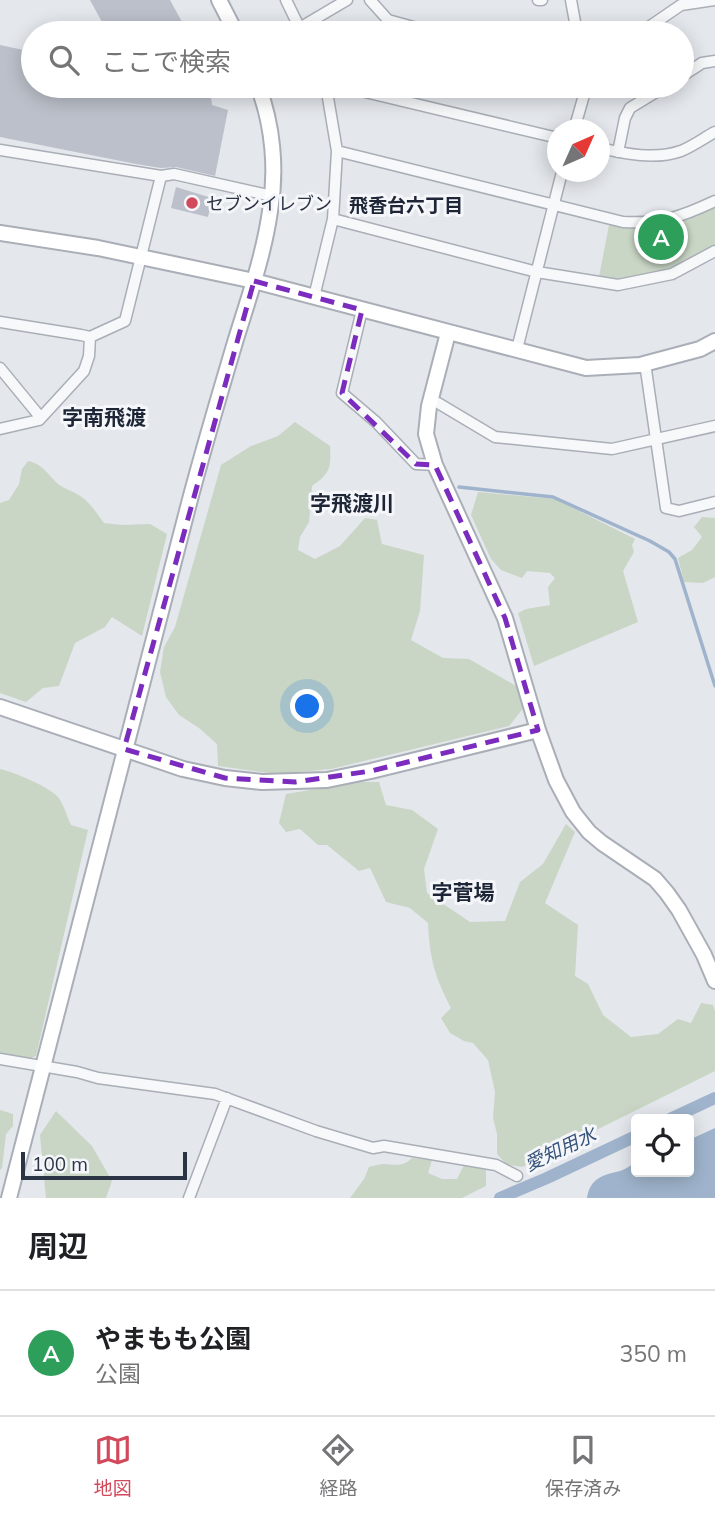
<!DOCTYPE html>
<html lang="ja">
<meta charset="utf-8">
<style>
body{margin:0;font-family:Mulish,"Noto Sans JP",sans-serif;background:#f2f2f2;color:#202124}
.controls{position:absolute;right:21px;bottom:21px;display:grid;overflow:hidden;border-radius:7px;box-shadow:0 4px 18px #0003}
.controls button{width:63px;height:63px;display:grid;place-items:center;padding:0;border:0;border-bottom:2px solid #e0e0e0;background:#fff;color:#202124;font:35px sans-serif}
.compass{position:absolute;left:547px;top:119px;width:63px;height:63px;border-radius:50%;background:#fff;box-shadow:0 4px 18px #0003;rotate:45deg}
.scale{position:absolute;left:21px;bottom:18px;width:166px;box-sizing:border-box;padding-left:7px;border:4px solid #2b3445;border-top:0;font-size:19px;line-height:24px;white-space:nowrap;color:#2b3445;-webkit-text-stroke:5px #f4f6f9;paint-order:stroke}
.you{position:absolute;left:308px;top:707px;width:24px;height:24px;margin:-18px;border:5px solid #fff;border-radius:50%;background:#1a73e8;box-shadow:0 0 0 10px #1a73e833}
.badge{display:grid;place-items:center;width:46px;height:46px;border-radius:50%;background:#d1495b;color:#fff;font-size:23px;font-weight:700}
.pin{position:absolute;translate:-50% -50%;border:4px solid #fff;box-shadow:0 2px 7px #0006}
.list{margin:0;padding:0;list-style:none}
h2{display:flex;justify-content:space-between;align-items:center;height:91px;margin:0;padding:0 28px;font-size:30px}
h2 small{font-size:23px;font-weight:400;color:#757577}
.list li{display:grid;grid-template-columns:46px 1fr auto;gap:21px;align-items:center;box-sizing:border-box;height:126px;padding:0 28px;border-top:2px solid #e0e0e0}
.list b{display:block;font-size:26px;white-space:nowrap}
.list p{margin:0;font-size:23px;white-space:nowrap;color:#757577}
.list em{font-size:23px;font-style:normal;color:#757577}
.icon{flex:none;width:38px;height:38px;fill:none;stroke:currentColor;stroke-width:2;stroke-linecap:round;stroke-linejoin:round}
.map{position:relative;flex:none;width:715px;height:1198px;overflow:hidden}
.search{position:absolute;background:#fff;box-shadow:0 4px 18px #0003;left:21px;right:21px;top:21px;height:77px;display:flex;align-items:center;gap:18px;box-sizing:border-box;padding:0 24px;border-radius:38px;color:#757577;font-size:26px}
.sheet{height:217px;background:#fff}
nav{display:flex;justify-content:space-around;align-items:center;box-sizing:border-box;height:98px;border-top:2px solid #e0e0e0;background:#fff;font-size:19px;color:#757577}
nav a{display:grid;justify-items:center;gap:4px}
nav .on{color:#d1495b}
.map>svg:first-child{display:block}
</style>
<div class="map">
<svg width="715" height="1198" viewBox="0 0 715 1198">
<rect width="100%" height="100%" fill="#e4e7ec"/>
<path fill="#c9d6c5" d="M 715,201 L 715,251 L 672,274 L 618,285 L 598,282 L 610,220 L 642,223 Z
M 295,422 L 330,446 C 331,467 331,473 312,486 L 309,522 L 300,537 L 298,550 L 315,559 L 340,546 L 365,518 L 377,520 L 382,544 L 424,555 L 420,611 L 411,640 L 443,658 L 469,659 L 518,687 L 525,706 L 509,726 L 331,769 L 277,774 L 218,766 L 217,744 L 199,728 L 179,715 L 166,697 L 160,672 L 164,647 L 175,627 L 221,465 L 251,446 L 278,436 Z
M 28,461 C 43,464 48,475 58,484 C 66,490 76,492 83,498 C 91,504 98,515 104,523 L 122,525 L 150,524 L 167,534 L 142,636 L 112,617 L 105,627 L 75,643 L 59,686 L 43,688 L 26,702 L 0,693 L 0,503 L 9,500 L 19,484 L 22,469 Z
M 478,492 L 555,499 L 635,539 L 632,545 L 634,552 L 623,571 L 638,622 L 534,666 L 518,613 L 526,609 L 550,605 L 548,587 L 555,578 L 550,573 L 527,571 L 522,578 L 501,570 L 491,559 L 471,515 Z
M 702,517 L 715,518 L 715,577 L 703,583 L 684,582 L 678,558 L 692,550 L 702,537 L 694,527 Z
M 0,769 C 14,772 46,786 56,795 C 63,801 67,817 71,825 L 88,830 L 36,1056 L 31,1058 L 0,1053 Z
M 359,782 L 379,782 L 386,805 L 412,810 L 438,829 L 424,869 L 427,893 L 470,922 L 505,921 L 520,882 L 543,864 L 566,824 L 575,832 L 545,903 L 578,925 L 575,976 L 588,984 L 603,1015 L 631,1037 L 658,1034 L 678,1019 L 691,1023 L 701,1003 L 713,1005 L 715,1011 L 715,1071 L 522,1167 L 506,1164 L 497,1154 L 497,1134 L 493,1118 L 495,1092 L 488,1060 L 473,1043 L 464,1041 L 450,1033 L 441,1018 L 451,1008 C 434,975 430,959 428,923 L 410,908 L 386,902 L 370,868 L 359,871 L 327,845 L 318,845 L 300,829 L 286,832 L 279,823 L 286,794 Z
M 0,1110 L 13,1114 L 13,1126 L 6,1134 L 2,1168 L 0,1170 Z
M 56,1111 L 92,1146 L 112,1181 L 106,1198 L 46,1198 L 40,1135 Z
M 412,1158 L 432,1160 L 428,1173 L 442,1179 L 457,1179 L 464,1165 L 474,1165 L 486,1170 L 486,1186 L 462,1198 L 350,1198 L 364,1179 L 369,1167 C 373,1166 377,1165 382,1164 C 395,1164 402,1168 412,1158 Z"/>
<path fill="#9fb4cc" d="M 715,1128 L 715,1198 L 587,1198 C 590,1178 603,1175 620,1171 C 626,1169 631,1165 636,1162 L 636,1172 L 689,1172 L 689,1140 Z"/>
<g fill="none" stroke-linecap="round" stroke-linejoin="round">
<path stroke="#9fb4cc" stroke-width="3.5" d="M 459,487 L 553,497 L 650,541 L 669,552 L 675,559 L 715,686"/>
<path stroke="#9fb4cc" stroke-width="12" d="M 670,1119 L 715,1098
M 500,1198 L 547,1178 L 636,1136"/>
</g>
<path fill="#bbc0ca" d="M 90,0 L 170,0 L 188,33 L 108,33 Z
M 0,45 L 33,52 L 33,86 L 195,86 L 210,89 L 212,105 L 228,110 L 215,176 L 176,167 L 161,168 L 136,164 L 0,137 Z
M 176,187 L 212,198 L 208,217 L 171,208 Z"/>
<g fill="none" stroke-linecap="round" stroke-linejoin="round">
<g stroke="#a9aeb7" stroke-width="13">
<path id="street" d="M 286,0 L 302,33
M 370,0 L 388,20 L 435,33
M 538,0 L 542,0
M 571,0 L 577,33
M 291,33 L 347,0
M 640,33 L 681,5 L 715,0
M 682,76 L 702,63 L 715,61
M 340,86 L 558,138
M 574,130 L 584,95 L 583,86
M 600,148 C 626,154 655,160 681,151 C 693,146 704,138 715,132
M 0,150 L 161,176 L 125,321 L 90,337 L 89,356 L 84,371 L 39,420 L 0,429
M 337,151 L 623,222 C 661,224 681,217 715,201
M 618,152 L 625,118 L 630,108 L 666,86
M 161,176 L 174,174 L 272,196
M 333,219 L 537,272 L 618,285 L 672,274 L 715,251
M 314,297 L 333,219 L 337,151 L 326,86
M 362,310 L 342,393 L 376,422 L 416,464 L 435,465
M 0,322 L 81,335 L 90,337
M 517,349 L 562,172
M 645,363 L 666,508 L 679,511 L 715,502
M 0,368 L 41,418
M 430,401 L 438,403 L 495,437 L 612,449 L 715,426
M 0,1059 L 77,1072 L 98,1078 L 215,1094 L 316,1131 L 373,1148 L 384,1146 L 496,1165 L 517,1176
M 189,1198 L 227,1098"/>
</g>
<g stroke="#a9aeb7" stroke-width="18">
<path id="secondary" d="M 219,0 L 236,33
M 0,233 L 98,248 L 254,281 L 586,368 L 640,365 L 700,349 L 715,341
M 448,333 L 429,406 L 426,434 L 435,465 L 505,618 L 538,730 L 556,780 L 573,812 L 589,832 L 602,843 L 655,879 L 667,893 L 679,910 L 704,955 L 715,981
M 0,707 L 183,769 L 225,778 L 262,782 L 327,780 L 371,771 L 538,730
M 9,1198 C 68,969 127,740 187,511 C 202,453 219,396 236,339 C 249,297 264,254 270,211 C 277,170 273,125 258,86"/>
</g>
<use href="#street" stroke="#f7f8fa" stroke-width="10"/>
<use href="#secondary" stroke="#fff" stroke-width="14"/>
</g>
<path fill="none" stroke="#7b2cbf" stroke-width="5" stroke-dasharray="14 9" stroke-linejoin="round" d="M 254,281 L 362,310 L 342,393 L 416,464 L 435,465 L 505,618 L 538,730 L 371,771 L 295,782 L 225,778 L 124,749 Z"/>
<circle fill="#d1495b" stroke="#f4f6f9" stroke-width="2.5" cx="192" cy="203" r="7"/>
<g text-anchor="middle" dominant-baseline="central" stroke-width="6" stroke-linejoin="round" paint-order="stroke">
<g font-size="18" fill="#2b3445" stroke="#f4f6f9" text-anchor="start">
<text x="206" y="203">セブンイレブン</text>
</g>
<g font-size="19" font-weight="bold" fill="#1d2536" stroke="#f4f6f9">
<text x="406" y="205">飛香台六丁目</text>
</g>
<g font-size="19" font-style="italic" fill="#34527a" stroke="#f4f6f9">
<text transform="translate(560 1149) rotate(-25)">愛知用水</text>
</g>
<g font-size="21" font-weight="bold" fill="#1d2536" stroke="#f4f6f9">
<text x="104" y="417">字南飛渡</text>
<text x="352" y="503">字飛渡川</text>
<text x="463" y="892">字菅場</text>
</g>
</g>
</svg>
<div class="controls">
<button><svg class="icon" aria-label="locate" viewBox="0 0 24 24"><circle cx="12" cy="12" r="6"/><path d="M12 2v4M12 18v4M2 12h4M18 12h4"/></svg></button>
</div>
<svg class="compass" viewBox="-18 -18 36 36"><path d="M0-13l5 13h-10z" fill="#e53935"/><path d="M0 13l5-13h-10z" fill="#757577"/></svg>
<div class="scale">100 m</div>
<div class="you"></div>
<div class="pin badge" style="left:661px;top:237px;background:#2e9e5b">A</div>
<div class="search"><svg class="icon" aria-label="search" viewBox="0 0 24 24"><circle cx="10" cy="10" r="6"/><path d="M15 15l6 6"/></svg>ここで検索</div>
</div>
<section class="sheet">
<h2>周辺<small></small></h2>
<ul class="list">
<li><span class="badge" style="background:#2e9e5b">A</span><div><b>やまもも公園</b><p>公園</p></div><em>350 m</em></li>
</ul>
</section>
<nav>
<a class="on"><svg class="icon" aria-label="map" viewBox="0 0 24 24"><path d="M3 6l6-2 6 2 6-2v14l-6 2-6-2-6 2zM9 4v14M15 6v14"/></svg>地図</a>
<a><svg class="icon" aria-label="directions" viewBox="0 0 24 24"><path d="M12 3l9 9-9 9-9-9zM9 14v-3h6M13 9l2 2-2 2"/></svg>経路</a>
<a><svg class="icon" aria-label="saved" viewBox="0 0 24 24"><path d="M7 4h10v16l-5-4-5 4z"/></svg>保存済み</a>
</nav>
